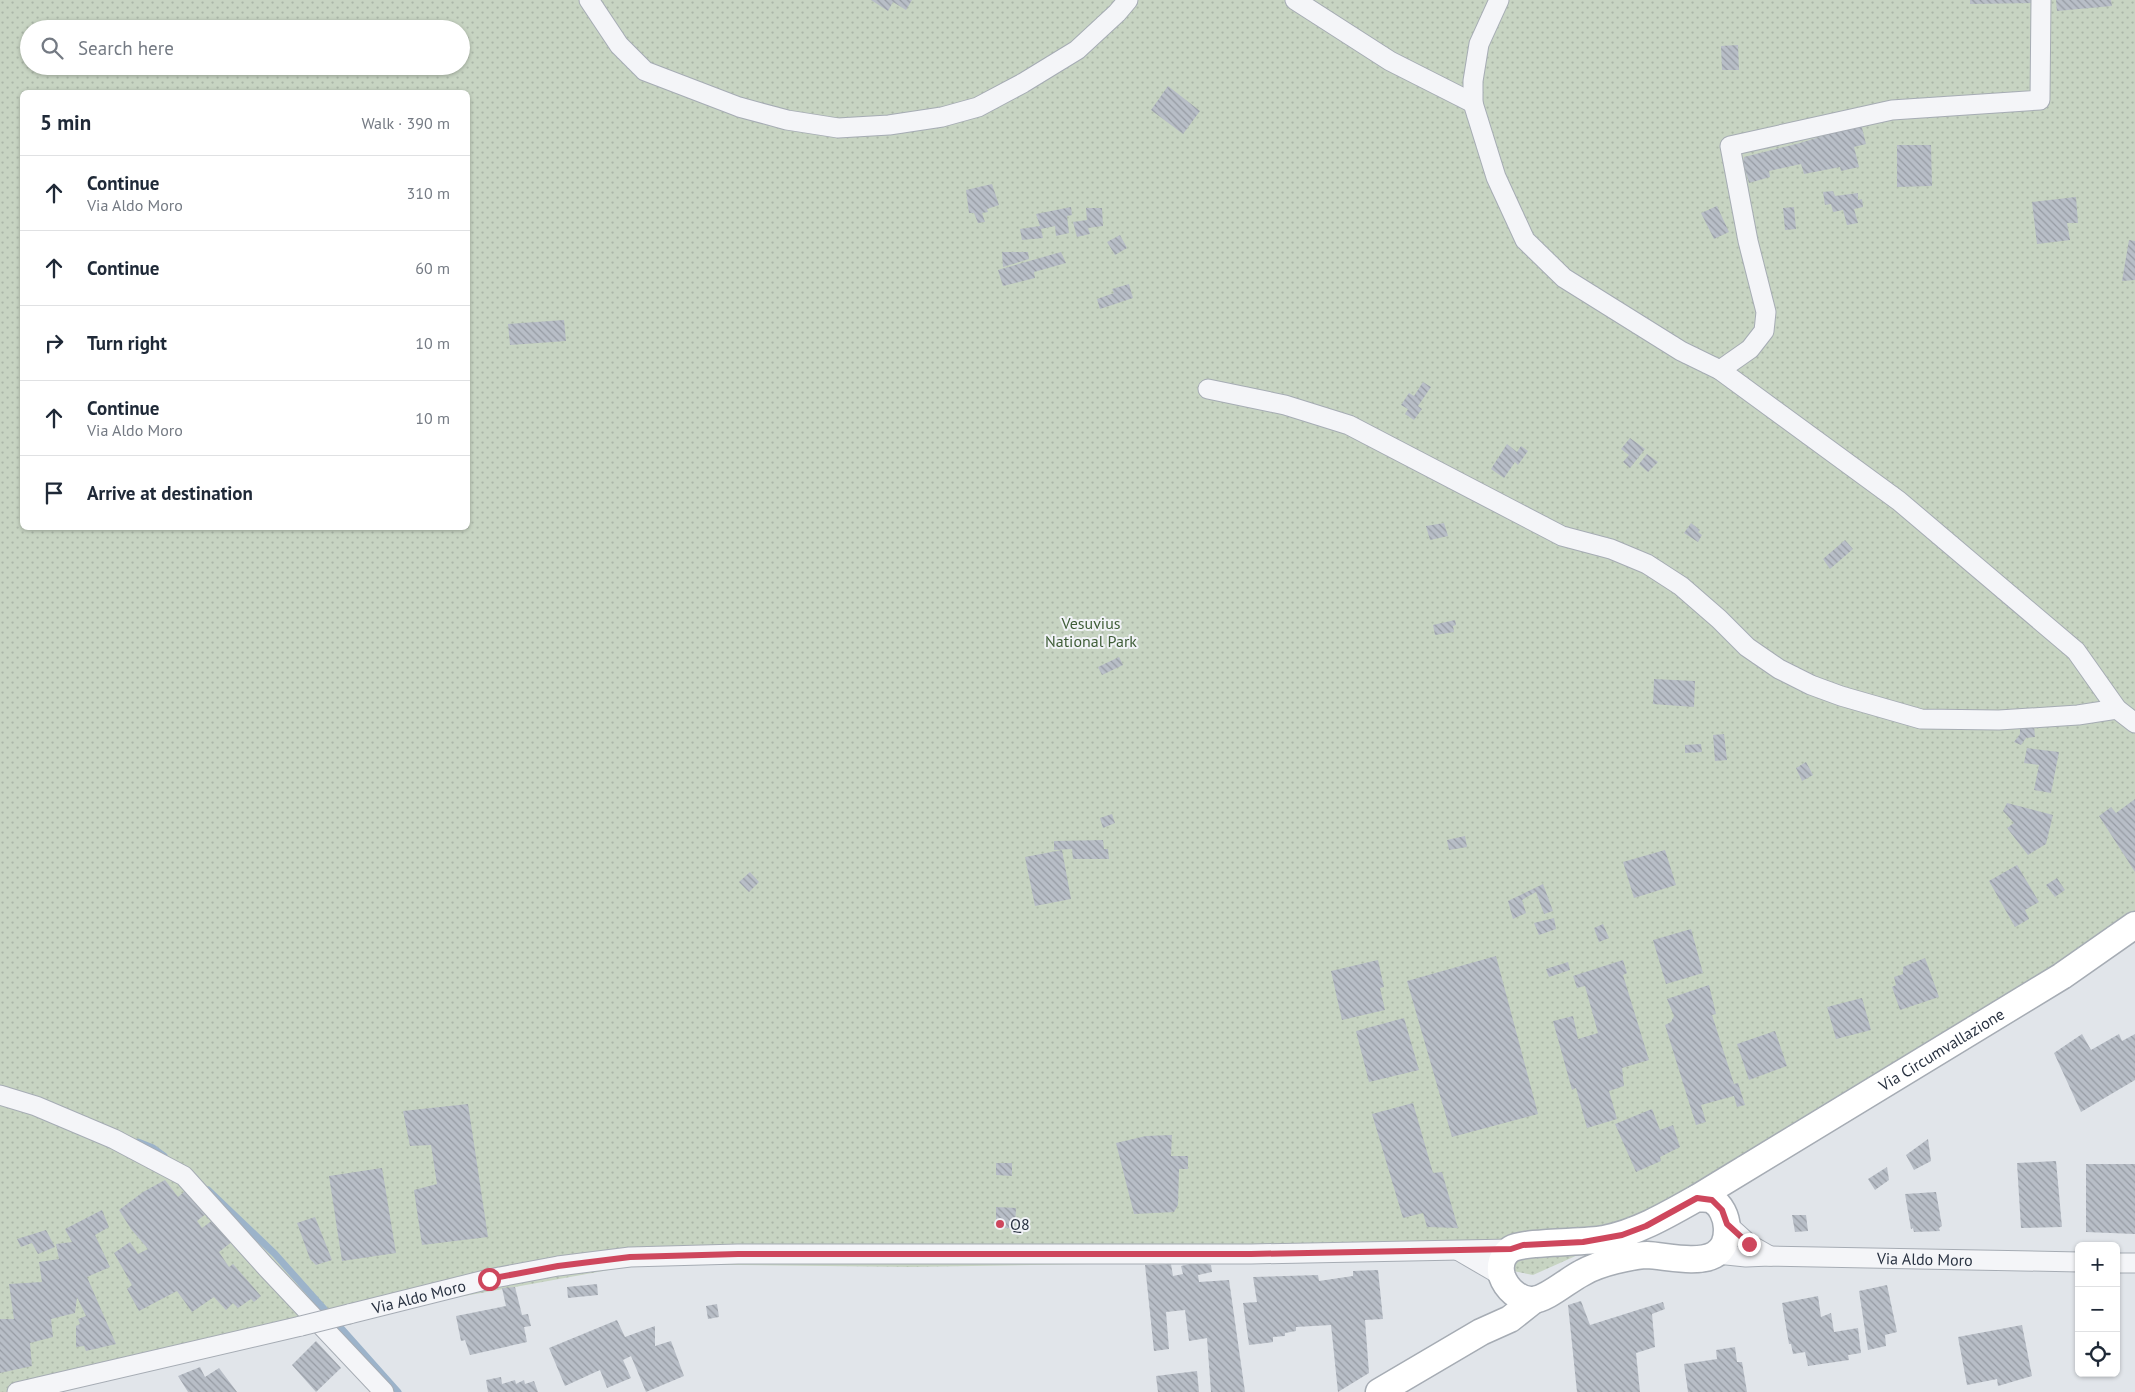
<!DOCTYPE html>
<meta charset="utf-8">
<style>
body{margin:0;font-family:"PT Sans",sans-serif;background:#f2f2f3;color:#1f2937}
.controls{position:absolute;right:15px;bottom:15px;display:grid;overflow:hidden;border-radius:8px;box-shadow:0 1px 4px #0004}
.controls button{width:45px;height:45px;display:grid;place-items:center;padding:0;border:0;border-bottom:1px solid #e0e1e3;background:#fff;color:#1f2937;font:25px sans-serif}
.stop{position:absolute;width:15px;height:15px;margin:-11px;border:4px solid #ce475d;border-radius:50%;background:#fff}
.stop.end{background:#ce475d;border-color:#fff;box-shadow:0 1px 5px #0008}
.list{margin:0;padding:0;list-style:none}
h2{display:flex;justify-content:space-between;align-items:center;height:65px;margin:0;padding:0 20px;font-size:21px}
h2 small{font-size:16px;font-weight:400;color:#747a83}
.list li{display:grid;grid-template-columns:32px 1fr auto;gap:15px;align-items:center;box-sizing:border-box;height:75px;padding:0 20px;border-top:1px solid #e0e1e3}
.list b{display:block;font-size:19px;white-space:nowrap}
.list p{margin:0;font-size:16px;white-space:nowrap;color:#747a83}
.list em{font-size:16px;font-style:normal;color:#747a83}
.icon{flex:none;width:28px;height:28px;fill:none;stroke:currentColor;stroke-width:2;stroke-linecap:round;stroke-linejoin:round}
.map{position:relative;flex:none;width:2135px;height:1392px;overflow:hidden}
.search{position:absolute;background:#fff;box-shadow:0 1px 4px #0004;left:20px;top:20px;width:450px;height:55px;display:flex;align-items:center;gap:12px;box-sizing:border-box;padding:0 18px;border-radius:28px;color:#747a83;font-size:19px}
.panel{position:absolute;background:#fff;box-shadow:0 1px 4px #0004;left:20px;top:90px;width:450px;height:440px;border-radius:8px}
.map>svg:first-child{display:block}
</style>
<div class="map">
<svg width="2135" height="1392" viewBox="0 0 2135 1392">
<defs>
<pattern id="park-dots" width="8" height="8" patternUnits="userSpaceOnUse" patternTransform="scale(1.25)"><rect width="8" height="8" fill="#c7d4c2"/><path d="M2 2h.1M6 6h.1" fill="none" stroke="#abb6a8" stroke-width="1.8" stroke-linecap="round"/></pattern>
<pattern id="building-back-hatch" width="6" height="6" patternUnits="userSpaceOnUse" patternTransform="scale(1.25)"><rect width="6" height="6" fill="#b8bec7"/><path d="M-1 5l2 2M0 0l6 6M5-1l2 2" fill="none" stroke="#969ba3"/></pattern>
</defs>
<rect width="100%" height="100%" fill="#e1e5ea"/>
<path fill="url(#park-dots)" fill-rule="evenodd" d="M 0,0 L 2135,0 L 2135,933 L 2016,1020 L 1761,1169 L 1672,1213 L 1533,1275 L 1447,1258 L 911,1267 L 642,1264 L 431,1302 L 55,1392 L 0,1392 ZM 29,29 L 461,29 L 461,66 L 29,66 ZM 22,92 L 468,92 L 468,528 L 22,528 Z"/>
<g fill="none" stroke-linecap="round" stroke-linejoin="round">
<path stroke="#9cb3ca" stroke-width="7" d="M 138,1142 L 153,1148 L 164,1156
M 208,1190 L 275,1254 L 398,1392"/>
</g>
<path fill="url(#building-back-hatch)" d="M 871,0 L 912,0 L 906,10 L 893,2 L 888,11 Z
M 1970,0 L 2036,0 L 2036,3 L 1970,4 Z
M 2056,0 L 2111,0 L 2112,6 L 2057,11 Z
M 1738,45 L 1739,70 L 1722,70 L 1721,46 Z
M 1168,86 L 1200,111 L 1183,134 L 1151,110 Z
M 1861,124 L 1866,144 L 1854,147 L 1859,167 L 1841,171 L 1840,167 L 1804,174 L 1801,164 L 1769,171 L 1770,177 L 1749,183 L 1743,163 L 1744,157 L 1800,143 Z
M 1897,145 L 1931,145 L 1932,186 L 1897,187 Z
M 992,184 L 999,205 L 987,209 L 988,212 L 982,213 L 985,222 L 978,223 L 974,213 L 969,213 L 966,190 Z
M 1833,191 L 1835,196 L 1858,193 L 1858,200 L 1862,199 L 1863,207 L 1854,209 L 1858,223 L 1847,225 L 1843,210 L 1833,212 L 1831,204 L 1825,205 L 1823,192 Z
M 2076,197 L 2078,223 L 2067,223 L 2070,240 L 2037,244 L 2032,202 Z
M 1717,206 L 1729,232 L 1714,239 L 1701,213 Z
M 1071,207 L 1072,215 L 1067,216 L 1069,233 L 1056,236 L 1055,226 L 1041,229 L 1043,238 L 1022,240 L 1020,229 L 1040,226 L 1036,214 Z
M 1794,207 L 1796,229 L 1785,230 L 1783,208 Z
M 1086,208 L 1102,208 L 1103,226 L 1088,228 L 1090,234 L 1077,237 L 1073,222 L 1087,220 Z
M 1120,235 L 1127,248 L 1115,255 L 1107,242 Z
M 2129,240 L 2135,241 L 2135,280 L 2122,281 Z
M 1002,252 L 1028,252 L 1029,259 L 1003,267 Z
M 1061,252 L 1066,263 L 1034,272 L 1035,278 L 1003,286 L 998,270 Z
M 1129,284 L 1133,298 L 1100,309 L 1097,299 L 1114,293 L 1112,289 Z
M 564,320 L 566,341 L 510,345 L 508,324 Z
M 1423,382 L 1431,387 L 1418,406 L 1422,409 L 1414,420 L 1405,414 L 1408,409 L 1401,405 L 1409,393 L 1414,396 Z
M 1630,438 L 1645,449 L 1630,468 L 1623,462 L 1629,455 L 1621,449 Z
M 1507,444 L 1517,452 L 1521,446 L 1528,451 L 1518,465 L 1515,462 L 1504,478 L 1491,469 Z
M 1647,454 L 1658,462 L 1648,472 L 1639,464 Z
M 1444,523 L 1448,536 L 1430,540 L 1426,526 Z
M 1691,523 L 1700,530 L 1698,532 L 1702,535 L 1698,542 L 1684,533 Z
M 1845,540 L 1853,549 L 1830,569 L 1823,559 Z
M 1455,620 L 1456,625 L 1453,626 L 1454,632 L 1435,635 L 1433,625 Z
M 1119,657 L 1123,665 L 1102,675 L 1098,667 Z
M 1654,679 L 1695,681 L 1694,707 L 1653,704 Z
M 2034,726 L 2035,737 L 2026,738 L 2021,745 L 2014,742 L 2020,734 L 2020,727 Z
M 1724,734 L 1727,760 L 1715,761 L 1713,735 Z
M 1701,744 L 1702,752 L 1685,753 L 1685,745 Z
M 2027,748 L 2059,752 L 2051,793 L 2034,790 L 2039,765 L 2024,763 Z
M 1806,762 L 1813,775 L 1802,781 L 1796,768 Z
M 2135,799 L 2135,872 L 2099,816 L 2111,807 L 2116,813 Z
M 2007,803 L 2053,815 L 2046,844 L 2028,855 L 2007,828 L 2014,823 L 2003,811 Z
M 1112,814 L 1115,823 L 1103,828 L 1100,818 Z
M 1465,836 L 1467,847 L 1449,850 L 1447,840 Z
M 1103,840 L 1104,849 L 1108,849 L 1109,859 L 1073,859 L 1072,849 L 1054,850 L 1054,841 Z
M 1062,850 L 1071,899 L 1035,906 L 1025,857 Z
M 1665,850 L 1676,885 L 1634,898 L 1623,862 Z
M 2017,865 L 2039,902 L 2025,910 L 2029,919 L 2015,927 L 1989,881 Z
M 750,872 L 759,882 L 749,892 L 739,882 Z
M 2057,878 L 2065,890 L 2055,897 L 2046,885 Z
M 1543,884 L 1553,911 L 1544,914 L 1536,892 L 1522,900 L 1526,913 L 1513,919 L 1508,901 Z
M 1554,918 L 1556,929 L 1539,935 L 1534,923 Z
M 1603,924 L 1609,938 L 1599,942 L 1594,928 Z
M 1691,929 L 1703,973 L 1666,984 L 1653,940 Z
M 1496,956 L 1538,1114 L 1452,1137 L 1407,981 Z
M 1925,958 L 1939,997 L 1900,1010 L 1892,987 L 1896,985 L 1894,977 L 1903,974 L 1903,967 Z
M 1378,960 L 1384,987 L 1380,988 L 1385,1010 L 1342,1020 L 1331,971 Z
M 1623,960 L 1627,973 L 1623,975 L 1649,1060 L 1622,1068 L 1624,1086 L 1609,1091 L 1617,1119 L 1587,1128 L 1576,1088 L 1572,1090 L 1553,1021 L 1573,1016 L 1578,1039 L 1598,1033 L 1585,986 L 1577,988 L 1573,976 Z
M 1568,962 L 1570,970 L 1549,977 L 1546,969 Z
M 1709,985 L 1716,1014 L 1712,1015 L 1734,1084 L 1738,1083 L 1745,1105 L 1737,1107 L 1734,1096 L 1701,1105 L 1706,1122 L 1696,1125 L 1665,1025 L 1671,1022 L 1674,1016 L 1667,999 Z
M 1862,998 L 1871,1030 L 1836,1039 L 1827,1007 Z
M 1404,1018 L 1419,1070 L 1369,1082 L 1356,1031 Z
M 1775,1031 L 1787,1066 L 1749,1080 L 1737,1044 Z
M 2082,1034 L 2091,1050 L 2119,1034 L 2122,1041 L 2135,1034 L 2135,1080 L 2081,1112 L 2054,1053 Z
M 1413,1103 L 1433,1173 L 1442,1172 L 1458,1228 L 1427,1227 L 1423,1213 L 1403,1218 L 1372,1114 Z
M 468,1104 L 488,1237 L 422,1245 L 414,1190 L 437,1184 L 431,1145 L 410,1146 L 403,1111 Z
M 1652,1109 L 1660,1130 L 1673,1125 L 1680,1147 L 1660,1157 L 1661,1161 L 1636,1172 L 1615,1124 Z
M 1172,1135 L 1171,1156 L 1188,1156 L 1188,1169 L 1179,1169 L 1178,1205 L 1174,1212 L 1134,1214 L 1116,1143 L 1146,1136 Z
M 1928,1139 L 1931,1161 L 1914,1170 L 1906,1155 Z
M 2056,1161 L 2062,1227 L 2021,1228 L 2017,1163 Z
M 996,1163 L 1012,1163 L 1012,1176 L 996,1175 Z
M 2086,1164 L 2135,1164 L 2135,1234 L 2086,1232 Z
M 1887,1167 L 1889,1180 L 1875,1190 L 1868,1179 Z
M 382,1168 L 396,1253 L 342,1261 L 329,1176 Z
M 165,1180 L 178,1197 L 185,1191 L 207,1213 L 197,1221 L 202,1228 L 213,1220 L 233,1241 L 219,1252 L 229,1267 L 233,1264 L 261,1296 L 254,1302 L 251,1299 L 238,1308 L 233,1303 L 226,1310 L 214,1297 L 192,1312 L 177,1291 L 139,1311 L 127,1289 L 132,1285 L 114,1253 L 130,1242 L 138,1254 L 148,1249 L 131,1229 L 119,1210 L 143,1192 Z
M 1936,1192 L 1942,1226 L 1939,1228 L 1940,1231 L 1914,1232 L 1913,1228 L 1911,1229 L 1905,1194 Z
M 996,1207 L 1016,1208 L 1015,1228 L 996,1228 Z
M 102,1210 L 109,1227 L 95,1235 L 110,1267 L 87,1277 L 116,1344 L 86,1351 L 84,1346 L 76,1347 L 76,1326 L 80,1324 L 78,1319 L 86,1316 L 77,1297 L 75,1313 L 51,1319 L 53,1337 L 30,1343 L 32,1366 L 0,1373 L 0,1319 L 14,1319 L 9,1284 L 42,1282 L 39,1262 L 59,1259 L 56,1244 L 72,1242 L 65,1229 Z
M 1792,1215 L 1806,1215 L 1808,1231 L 1795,1232 Z
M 315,1217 L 332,1260 L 316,1265 L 310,1259 L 297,1223 Z
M 46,1230 L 55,1247 L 38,1254 L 32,1243 L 21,1247 L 17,1239 Z
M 1198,1262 L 1211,1265 L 1212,1272 L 1198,1275 L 1199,1282 L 1229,1280 L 1245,1392 L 1211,1392 L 1207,1338 L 1189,1341 L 1185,1310 L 1166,1312 L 1169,1349 L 1154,1351 L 1145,1265 L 1171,1264 L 1173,1276 L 1183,1274 L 1181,1266 Z
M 1378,1270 L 1383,1319 L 1365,1320 L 1369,1373 L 1338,1392 L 1331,1325 L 1296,1327 L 1296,1331 L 1285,1333 L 1285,1336 L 1273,1337 L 1273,1342 L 1249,1345 L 1243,1303 L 1257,1302 L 1253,1277 L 1318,1275 L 1319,1281 L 1353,1276 L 1353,1271 Z
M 597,1284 L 598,1295 L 568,1298 L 567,1287 Z
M 1887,1285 L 1897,1332 L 1885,1335 L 1886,1346 L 1868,1350 L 1859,1291 Z
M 515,1287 L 522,1315 L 528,1314 L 531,1326 L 524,1327 L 527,1342 L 470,1355 L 465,1340 L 461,1341 L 456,1316 L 506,1306 L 502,1288 Z
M 1818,1296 L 1821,1317 L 1831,1313 L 1834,1332 L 1858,1328 L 1861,1353 L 1848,1355 L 1849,1360 L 1808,1366 L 1805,1352 L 1793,1354 L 1791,1344 L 1789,1344 L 1782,1303 Z
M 1581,1301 L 1590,1325 L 1663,1302 L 1665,1309 L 1652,1314 L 1655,1347 L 1636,1353 L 1640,1392 L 1577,1392 L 1568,1305 Z
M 717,1304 L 719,1317 L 708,1319 L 706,1306 Z
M 617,1320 L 625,1337 L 655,1326 L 655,1346 L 671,1341 L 684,1376 L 646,1392 L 631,1356 L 623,1360 L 631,1378 L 607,1388 L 600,1370 L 565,1386 L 549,1348 Z
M 2022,1325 L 2032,1376 L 1998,1386 L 1997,1379 L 1967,1385 L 1958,1337 Z
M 316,1341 L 341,1368 L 316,1392 L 292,1365 Z
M 1735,1347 L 1737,1362 L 1742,1362 L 1747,1392 L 1688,1392 L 1684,1364 L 1717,1359 L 1716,1350 Z
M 200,1367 L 205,1377 L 219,1368 L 237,1392 L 188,1392 L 178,1376 Z
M 1197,1371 L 1199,1392 L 1158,1392 L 1156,1376 Z
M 501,1377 L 502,1384 L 515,1380 L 516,1384 L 524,1380 L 525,1384 L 534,1381 L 538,1392 L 488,1392 L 486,1380 Z"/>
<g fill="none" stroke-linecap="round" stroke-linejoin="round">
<g stroke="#a6acb4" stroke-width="21">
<g id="street">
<path d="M 589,0 L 619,45 L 645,71 L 739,107 L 787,120 L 838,128 L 889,125 L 942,117 L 978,107 L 1023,83 L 1077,50 L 1117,13 L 1128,0"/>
<path d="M 1295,0 L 1390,61 L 1473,103"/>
<path d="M 1499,0 L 1479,44 L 1473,81 L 1473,103 L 1496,177 L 1525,240 L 1564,278 L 1681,351 L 1720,370 L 1899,501 L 2076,651 L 2117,709 L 2135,723"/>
<path d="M 1720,370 L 1750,349 L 1764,331 L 1766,312 L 1748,241 L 1730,146 L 1892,110 L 2040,100 L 2041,0"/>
<path d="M 1208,389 L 1285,405 L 1349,425 L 1562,536 L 1611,549 L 1647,564 L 1681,586 L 1719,619 L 1747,647 L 1779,669 L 1811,685 L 1841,696 L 1921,719 L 1999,720 L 2078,715 L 2117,709"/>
<path d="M 0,1095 L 36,1106 L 114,1139 L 184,1176 L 266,1267 L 384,1392"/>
<path d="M 1727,1224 L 1749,1244 L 1770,1256"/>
<path d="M 1459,1251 L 1502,1276"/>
<path id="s1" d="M 1717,1254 L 1746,1257 L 1770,1256 L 2079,1262"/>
<path d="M 2116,1263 L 2135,1263"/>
<path id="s2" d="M 349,1314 L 489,1279 L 558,1266 L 630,1257 L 738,1254 L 1251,1254 L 1511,1249"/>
<path d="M 17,1392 L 301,1326"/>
</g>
</g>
<g stroke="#a6acb4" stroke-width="29">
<g id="secondary">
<path d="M 1697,1198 C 1702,1199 1708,1198 1712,1200 C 1730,1210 1733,1245 1714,1255 C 1697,1264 1666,1256 1647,1255 C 1637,1255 1627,1258 1617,1260 C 1605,1263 1592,1267 1582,1273 C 1568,1280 1547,1299 1533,1300 C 1519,1301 1506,1288 1502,1276 C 1499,1266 1502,1255 1511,1249 C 1525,1241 1583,1243 1604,1239 C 1638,1232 1667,1215 1697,1198 Z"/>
<path id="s3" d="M 1697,1198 L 2062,976 L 2135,925"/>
<path d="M 1379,1392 L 1481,1332 L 1510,1319 L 1534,1300"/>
</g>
</g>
<use href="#street" stroke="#f4f5f8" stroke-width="19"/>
<use href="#secondary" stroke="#fff" stroke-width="26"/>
<g stroke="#a6acb4" stroke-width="21" stroke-linecap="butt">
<path id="street-bridge" d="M 301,1326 L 349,1314"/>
</g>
<use href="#street-bridge" stroke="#f4f5f8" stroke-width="19"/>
</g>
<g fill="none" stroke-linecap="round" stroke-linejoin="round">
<path stroke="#ce475d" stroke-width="6" d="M 489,1279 L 558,1266 L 630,1257 L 738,1254 L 1251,1254 L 1511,1249 L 1523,1245 L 1583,1242 L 1622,1235 L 1646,1226 L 1697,1198 L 1712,1200 L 1722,1210 L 1727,1224 L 1749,1244"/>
</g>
<circle fill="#ce475d" stroke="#f1f3f7" stroke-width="2" cx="1000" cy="1224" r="5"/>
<g text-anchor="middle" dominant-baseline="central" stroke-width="4" stroke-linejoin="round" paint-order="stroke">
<g font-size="16" fill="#3e5d37" stroke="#f1f3f7">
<text x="1091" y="623">Vesuvius<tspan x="1091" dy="18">National Park</tspan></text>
</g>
<g font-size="16" fill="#293241" stroke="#f1f3f7">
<text stroke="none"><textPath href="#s3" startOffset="286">Via Circumvallazione</textPath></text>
<text stroke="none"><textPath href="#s1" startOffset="208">Via Aldo Moro</textPath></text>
<text stroke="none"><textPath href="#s2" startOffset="72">Via Aldo Moro</textPath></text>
</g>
<g font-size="16" fill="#293241" stroke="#f1f3f7" text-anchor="start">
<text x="1010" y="1224">Q8</text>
</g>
</g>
</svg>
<div class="controls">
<button>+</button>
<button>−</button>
<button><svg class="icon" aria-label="locate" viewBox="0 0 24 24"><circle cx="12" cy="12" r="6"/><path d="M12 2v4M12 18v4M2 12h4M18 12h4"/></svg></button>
</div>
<div class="stop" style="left:489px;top:1279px"></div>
<div class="stop end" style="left:1749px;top:1244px"></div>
<div class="search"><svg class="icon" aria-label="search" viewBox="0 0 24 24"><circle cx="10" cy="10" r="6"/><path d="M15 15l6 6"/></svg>Search here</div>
<section class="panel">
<h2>5 min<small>Walk · 390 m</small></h2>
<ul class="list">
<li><svg class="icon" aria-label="ahead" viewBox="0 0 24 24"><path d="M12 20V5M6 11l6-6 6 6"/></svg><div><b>Continue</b><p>Via Aldo Moro</p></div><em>310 m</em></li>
<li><svg class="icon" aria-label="ahead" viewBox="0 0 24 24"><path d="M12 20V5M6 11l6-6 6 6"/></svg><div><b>Continue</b></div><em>60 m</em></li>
<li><svg class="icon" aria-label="right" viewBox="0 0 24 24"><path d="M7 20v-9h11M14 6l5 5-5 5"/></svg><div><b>Turn right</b></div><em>10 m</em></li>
<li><svg class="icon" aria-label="ahead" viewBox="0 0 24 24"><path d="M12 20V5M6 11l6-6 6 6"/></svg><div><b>Continue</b><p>Via Aldo Moro</p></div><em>10 m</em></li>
<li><svg class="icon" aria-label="arrive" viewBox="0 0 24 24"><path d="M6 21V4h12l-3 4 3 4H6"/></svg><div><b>Arrive at destination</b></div></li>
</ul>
</section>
</div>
